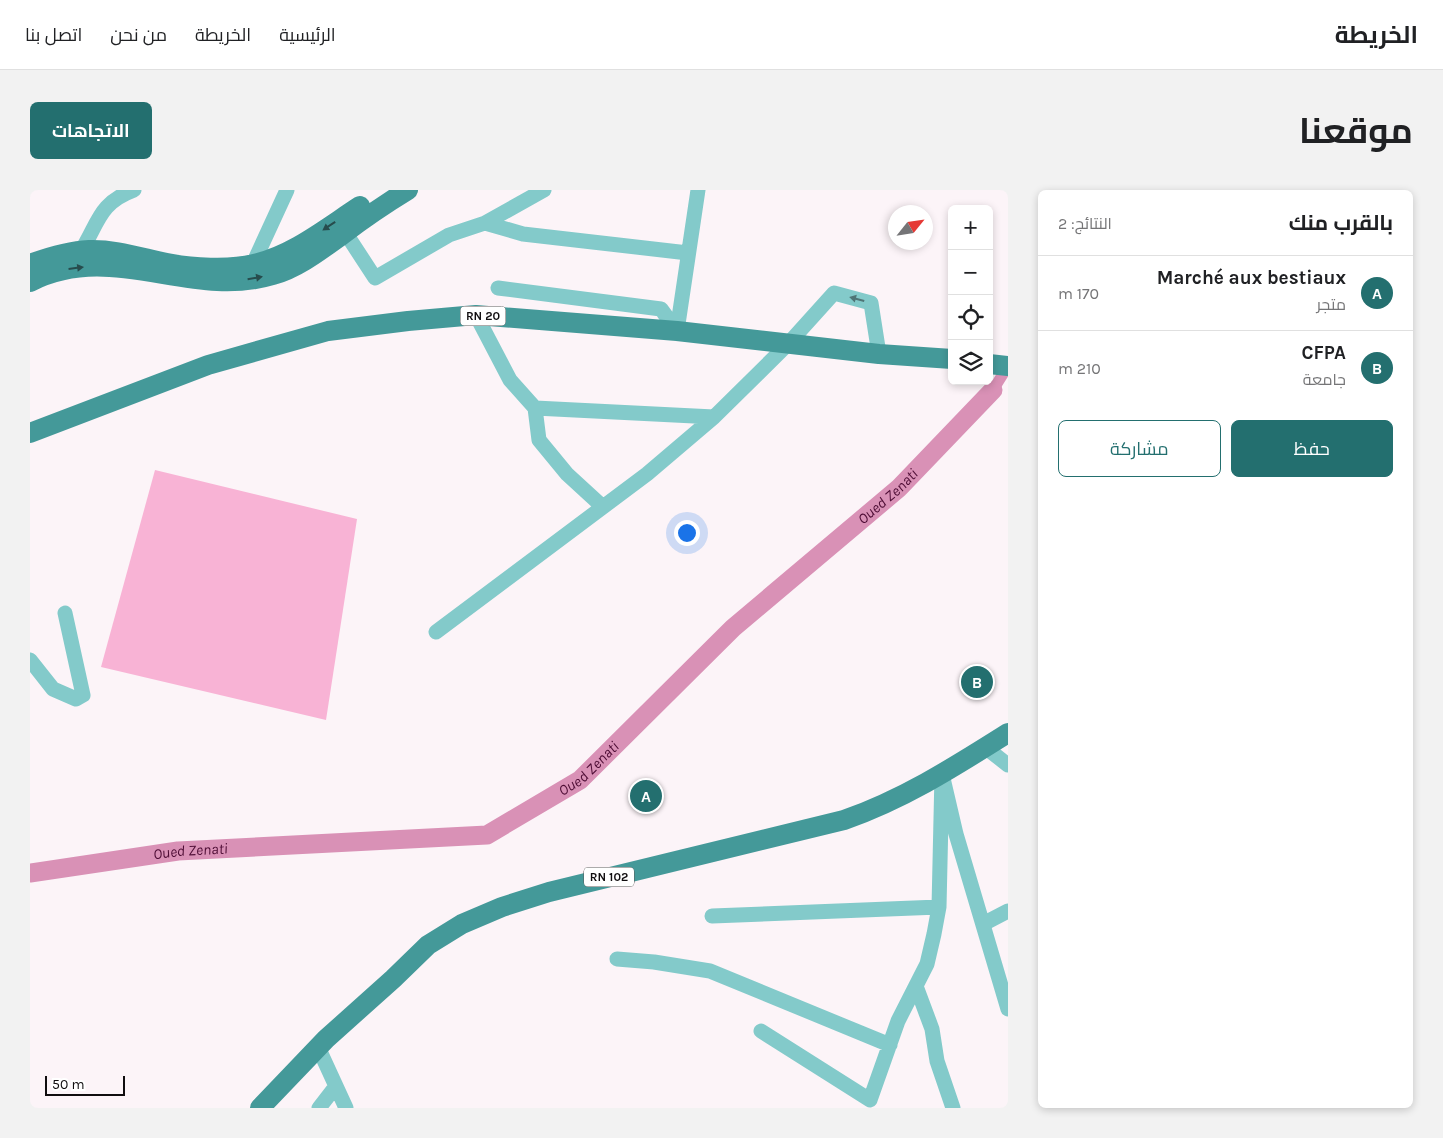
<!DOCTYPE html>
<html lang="ar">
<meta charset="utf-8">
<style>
body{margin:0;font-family:Karla,Cairo,sans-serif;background:#f2f2f2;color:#202124;direction:rtl}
.controls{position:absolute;right:15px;top:15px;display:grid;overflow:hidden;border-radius:8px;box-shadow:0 2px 8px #0003}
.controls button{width:45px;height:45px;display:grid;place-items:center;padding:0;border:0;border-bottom:1px solid #e0e0e0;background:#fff;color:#202124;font:25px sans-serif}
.compass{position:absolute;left:858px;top:15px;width:45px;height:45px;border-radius:50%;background:#fff;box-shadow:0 2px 8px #0003;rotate:60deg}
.scale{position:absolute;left:15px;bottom:12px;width:80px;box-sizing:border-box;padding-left:5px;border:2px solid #100d0f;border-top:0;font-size:14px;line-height:18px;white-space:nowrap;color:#100d0f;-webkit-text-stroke:4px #fff;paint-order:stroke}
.you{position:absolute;left:656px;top:342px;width:18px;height:18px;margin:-12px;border:4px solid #fff;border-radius:50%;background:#1a73e8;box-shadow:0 0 0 8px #1a73e833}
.badge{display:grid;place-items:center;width:32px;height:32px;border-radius:50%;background:#236f6f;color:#fff;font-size:16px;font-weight:700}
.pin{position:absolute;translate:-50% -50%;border:2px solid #fff;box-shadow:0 1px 5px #0006}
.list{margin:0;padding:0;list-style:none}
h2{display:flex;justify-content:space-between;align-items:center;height:65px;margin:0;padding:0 20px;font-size:21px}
h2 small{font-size:16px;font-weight:400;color:#757577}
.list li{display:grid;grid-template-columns:32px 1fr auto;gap:15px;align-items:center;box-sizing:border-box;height:75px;padding:0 20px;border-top:1px solid #e0e0e0}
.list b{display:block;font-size:19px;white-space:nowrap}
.list p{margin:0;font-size:16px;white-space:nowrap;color:#757577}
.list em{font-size:16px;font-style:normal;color:#757577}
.actions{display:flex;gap:10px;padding:15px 20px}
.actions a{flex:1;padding:11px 0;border:1px solid #236f6f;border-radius:8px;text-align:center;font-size:18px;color:#236f6f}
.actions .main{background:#236f6f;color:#fff}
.icon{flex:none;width:28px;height:28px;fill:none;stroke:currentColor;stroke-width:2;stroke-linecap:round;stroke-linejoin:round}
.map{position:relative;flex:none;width:978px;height:918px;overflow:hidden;direction:ltr;border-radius:8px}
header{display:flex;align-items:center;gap:30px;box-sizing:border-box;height:70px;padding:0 25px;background:#fff;border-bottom:1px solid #e0e0e0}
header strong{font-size:24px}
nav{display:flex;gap:28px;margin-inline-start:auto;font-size:18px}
.intro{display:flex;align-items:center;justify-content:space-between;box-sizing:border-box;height:120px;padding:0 30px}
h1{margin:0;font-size:35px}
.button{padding:12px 22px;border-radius:8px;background:#236f6f;color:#fff;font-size:18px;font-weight:700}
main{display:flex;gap:30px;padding:0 30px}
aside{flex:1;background:#fff;border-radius:8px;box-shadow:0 2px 8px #0003}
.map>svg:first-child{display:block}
</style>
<header>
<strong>الخريطة</strong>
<nav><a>الرئيسية</a><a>الخريطة</a><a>من نحن</a><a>اتصل بنا</a></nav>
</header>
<div class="intro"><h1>موقعنا</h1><a class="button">الاتجاهات</a></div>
<main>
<aside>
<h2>بالقرب منك<small>النتائج: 2</small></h2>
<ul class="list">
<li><span class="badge">A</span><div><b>Marché aux bestiaux</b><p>متجر</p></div><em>170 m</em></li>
<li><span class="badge">B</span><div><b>CFPA</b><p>جامعة</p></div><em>210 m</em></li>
</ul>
<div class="actions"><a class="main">حفظ</a><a>مشاركة</a></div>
</aside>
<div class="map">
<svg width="978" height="918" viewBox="0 0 978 918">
<rect width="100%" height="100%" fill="#fcf4f8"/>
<path fill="#f8b3d5" d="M 125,280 L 327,329 L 296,530 L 71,477 Z"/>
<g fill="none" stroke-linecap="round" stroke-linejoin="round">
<path stroke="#d991b6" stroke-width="11" d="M 963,200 L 978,176"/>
<path stroke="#d991b6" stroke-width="19" id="s1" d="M 0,683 L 148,661 L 457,645 L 550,590 L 703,438 L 869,298 L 963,200"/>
<path stroke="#83caca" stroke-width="15" d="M 455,33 L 493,44 L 658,63
M 315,42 L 345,88 L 419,45 L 455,33 L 514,0
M 51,61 C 69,32 69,13 104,0
M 223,74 L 257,0
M 468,98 L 631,119 L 647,141
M 446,125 L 480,190 L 505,218 L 684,227
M 647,141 L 668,0
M 505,218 L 509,250 L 537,284 L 573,317
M 406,442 L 617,284 L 684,227 L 758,154 L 804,103 L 841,113 L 849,164
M 0,470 L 23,499 L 46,509 L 53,505 L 35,423
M 955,557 L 978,575
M 682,726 L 909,717
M 953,734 L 978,721
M 587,769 L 624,772 L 680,781 L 860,855
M 886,796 L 902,839 L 907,871 L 923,918
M 731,841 L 840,910 L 868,831 L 897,774 L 904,744 L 909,717 L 912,584 L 926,644 L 978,819
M 288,857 L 316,918
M 289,918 L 306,896"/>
<path stroke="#499" stroke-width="20" d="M 0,74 C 19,67 38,61 59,60 C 85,59 112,68 137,73 C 161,78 200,80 224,74 C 263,65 296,38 330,16
M 0,92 C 83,50 160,110 243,85 C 268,78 291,60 312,45 C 333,29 355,14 378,0
M 959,174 L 978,176
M 0,243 L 178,175 L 298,141 L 378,131 L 446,125 L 647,141 L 849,164 L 922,169
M 230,918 L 296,849 L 363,789 L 398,755 L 432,734 L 472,717 L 519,702 L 814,630 C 874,609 924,577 978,543"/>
</g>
<defs><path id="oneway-solid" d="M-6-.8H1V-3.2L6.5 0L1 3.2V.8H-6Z" transform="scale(1.25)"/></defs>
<g fill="#274c4d">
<use href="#oneway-solid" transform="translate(299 36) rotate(146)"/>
<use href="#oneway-solid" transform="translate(46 78) rotate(-7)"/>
<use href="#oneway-solid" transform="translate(225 88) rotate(-10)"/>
</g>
<use fill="#4f7576" href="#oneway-solid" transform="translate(827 109) rotate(-165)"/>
<g text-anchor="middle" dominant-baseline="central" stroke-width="4" stroke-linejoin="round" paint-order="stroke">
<g fill="#fff" stroke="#585657" stroke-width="1">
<rect x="430.5" y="116.5" width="45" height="19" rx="4"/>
<rect x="554" y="677.5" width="50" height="19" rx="4"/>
</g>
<g font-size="12" font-weight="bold" fill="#100d0f">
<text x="453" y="126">RN 20</text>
<text x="579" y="687">RN 102</text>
</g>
<g font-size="15" font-style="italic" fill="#4d0c34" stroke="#fff">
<text stroke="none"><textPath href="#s1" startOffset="986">Oued Zenati</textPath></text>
<text stroke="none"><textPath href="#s1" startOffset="581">Oued Zenati</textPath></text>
<text stroke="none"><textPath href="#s1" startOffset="162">Oued Zenati</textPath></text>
</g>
</g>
</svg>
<div class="controls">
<button>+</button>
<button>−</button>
<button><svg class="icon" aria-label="locate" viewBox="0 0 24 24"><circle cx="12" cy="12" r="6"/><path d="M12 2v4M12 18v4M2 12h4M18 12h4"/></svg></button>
<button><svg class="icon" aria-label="layers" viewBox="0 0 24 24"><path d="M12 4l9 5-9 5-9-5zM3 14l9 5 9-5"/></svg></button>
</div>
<svg class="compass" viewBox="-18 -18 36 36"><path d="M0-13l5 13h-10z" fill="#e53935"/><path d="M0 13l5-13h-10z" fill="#757577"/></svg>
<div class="scale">50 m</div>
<div class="you"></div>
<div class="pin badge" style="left:616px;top:606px">A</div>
<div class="pin badge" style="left:947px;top:492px">B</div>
</div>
</main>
